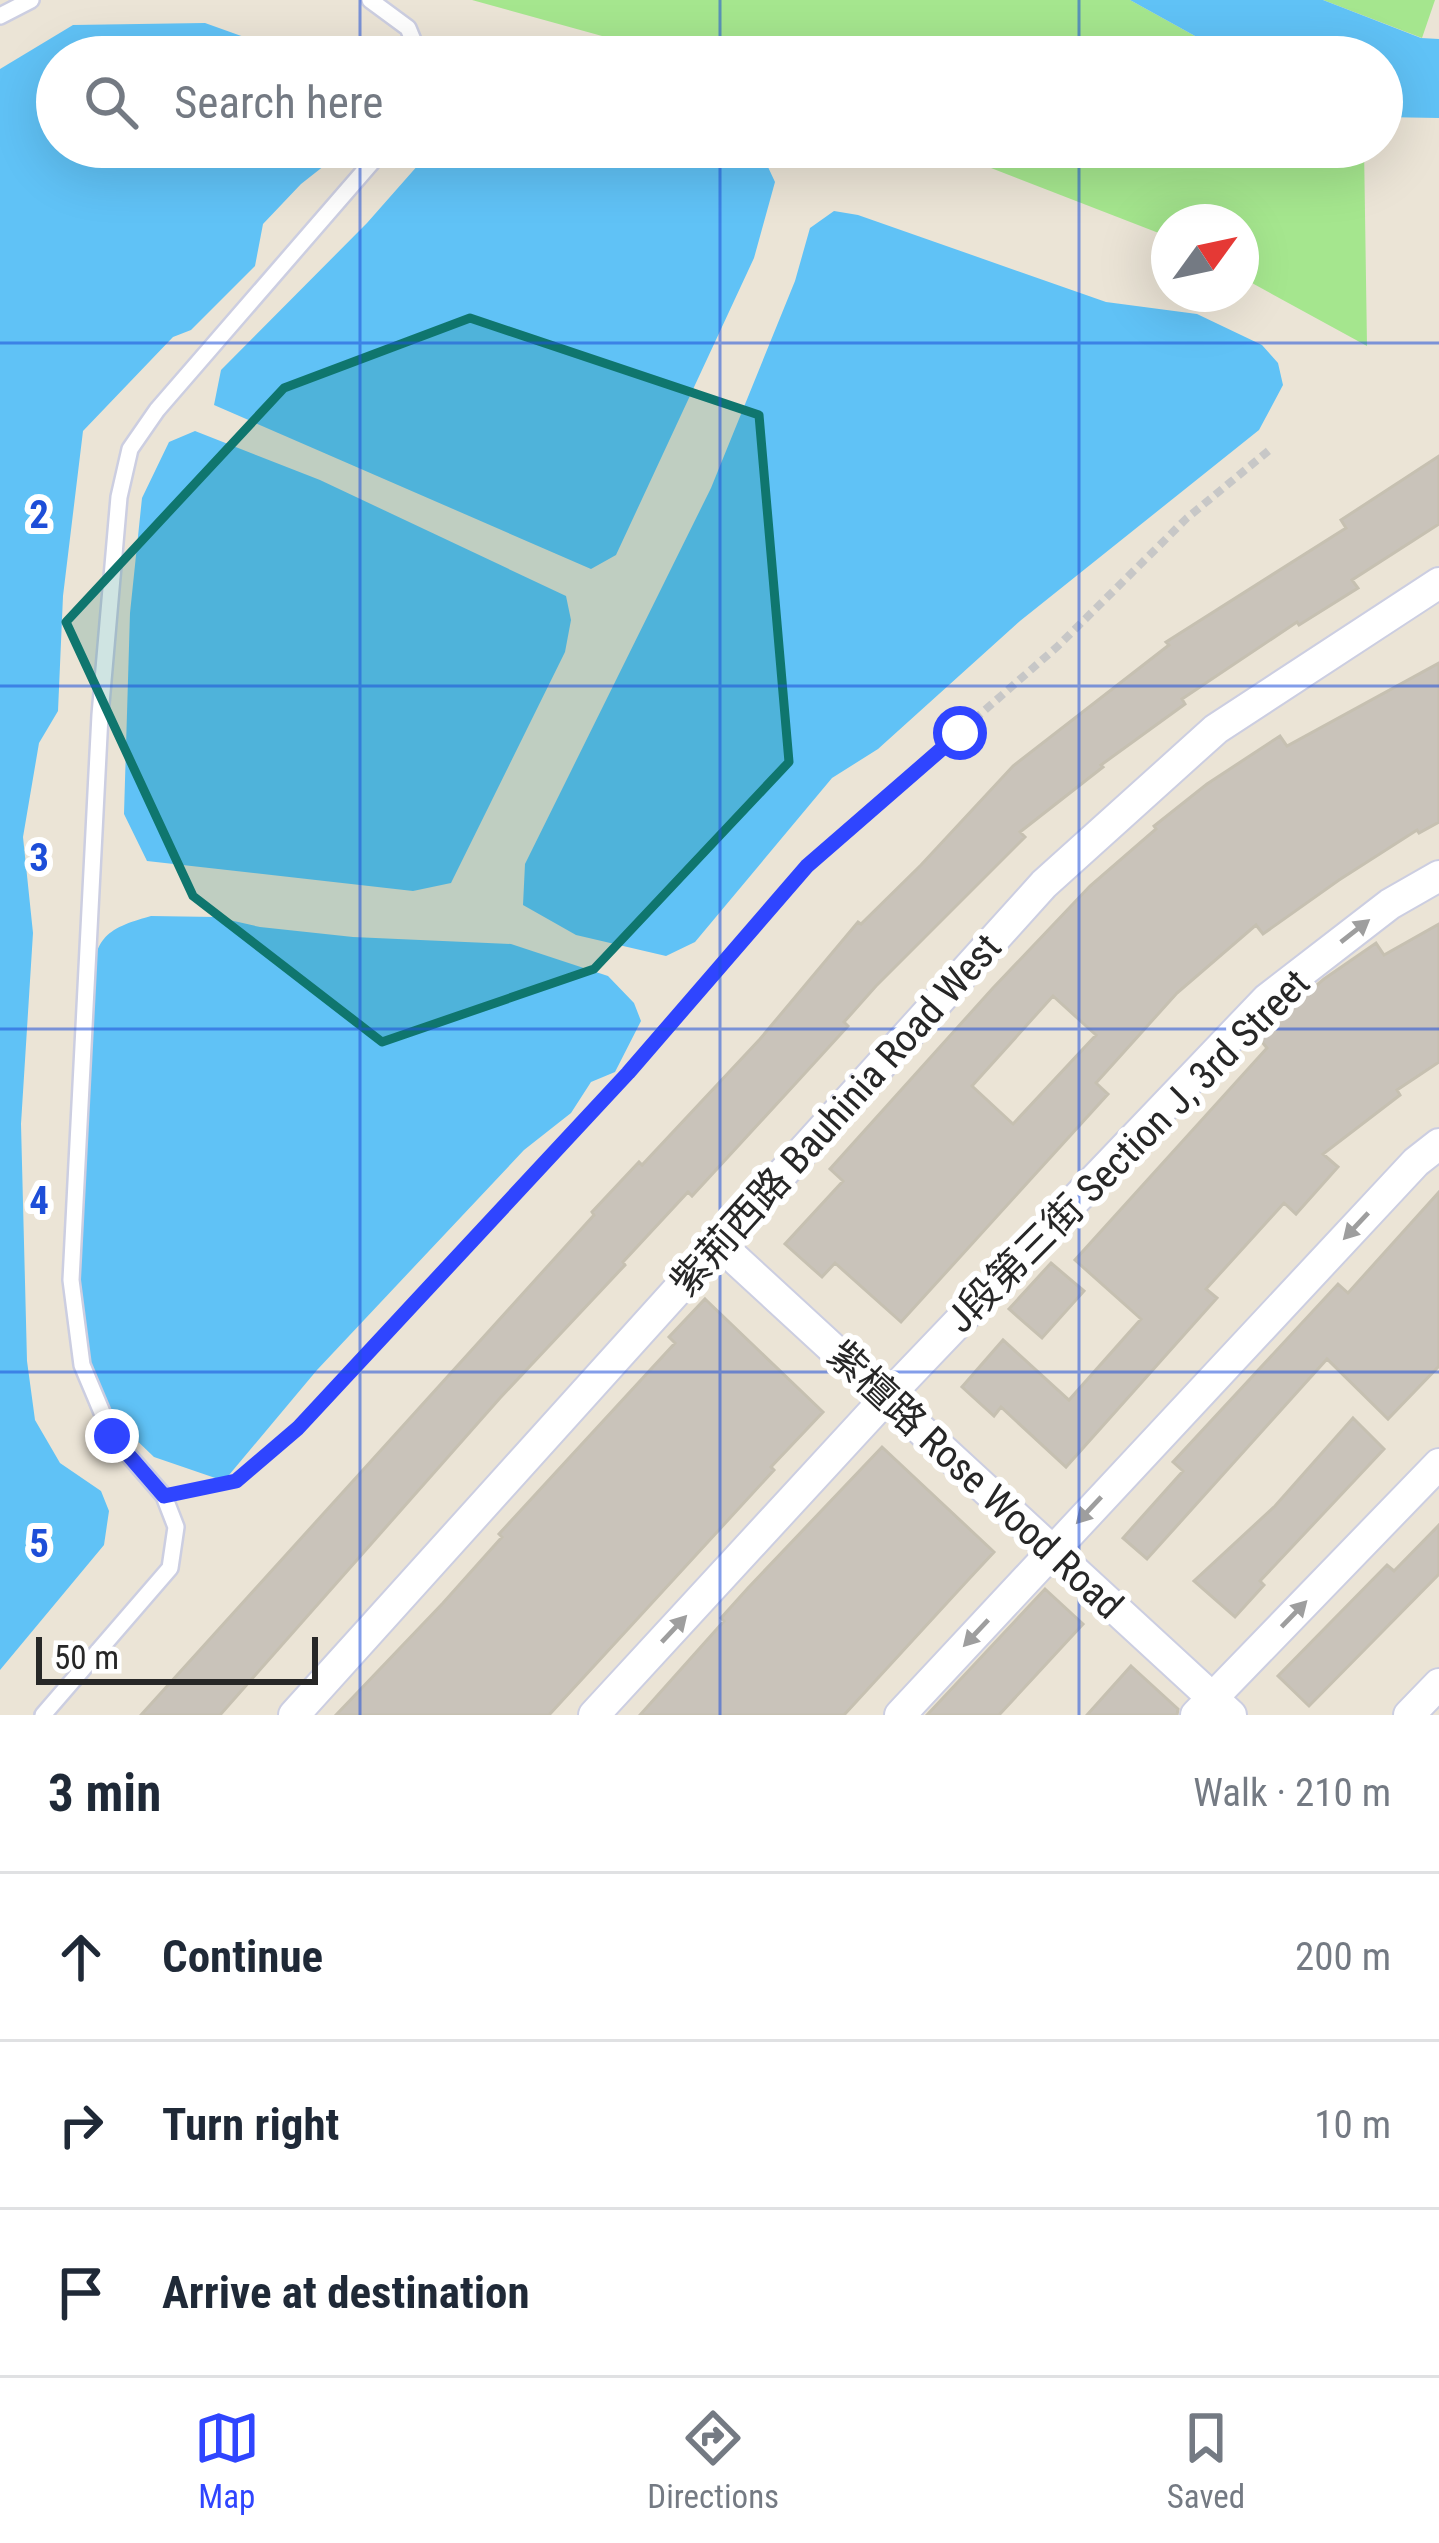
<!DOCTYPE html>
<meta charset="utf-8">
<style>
body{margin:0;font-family:"Roboto Condensed","Noto Sans TC",sans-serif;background:#f6f6f7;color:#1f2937}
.compass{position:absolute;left:1151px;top:204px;width:108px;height:108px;border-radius:50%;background:#fff;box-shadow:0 12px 48px #0002;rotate:57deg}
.scale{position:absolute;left:36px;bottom:30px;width:282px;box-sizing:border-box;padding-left:12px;border:6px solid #272727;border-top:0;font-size:33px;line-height:42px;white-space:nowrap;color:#272727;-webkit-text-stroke:9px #fff;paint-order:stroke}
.stop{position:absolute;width:36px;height:36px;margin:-27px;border:9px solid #2f45ff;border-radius:50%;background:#fff}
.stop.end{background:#2f45ff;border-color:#fff;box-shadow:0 3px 12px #0008}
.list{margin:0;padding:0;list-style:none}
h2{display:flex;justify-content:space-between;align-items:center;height:156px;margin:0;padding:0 48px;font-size:51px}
h2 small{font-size:39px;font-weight:400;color:#747a83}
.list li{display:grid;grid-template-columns:78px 1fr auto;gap:36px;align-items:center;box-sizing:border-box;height:168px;padding:0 48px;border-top:3px solid #e0e1e3}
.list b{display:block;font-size:45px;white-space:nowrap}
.list em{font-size:39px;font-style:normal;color:#747a83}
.icon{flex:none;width:66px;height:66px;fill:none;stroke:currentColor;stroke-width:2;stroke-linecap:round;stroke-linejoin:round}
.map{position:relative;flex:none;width:1439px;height:1715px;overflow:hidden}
.search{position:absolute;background:#fff;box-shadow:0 12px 48px #0002;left:36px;right:36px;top:36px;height:132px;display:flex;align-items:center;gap:30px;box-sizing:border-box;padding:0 42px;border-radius:66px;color:#747a83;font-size:45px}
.sheet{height:660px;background:#fff}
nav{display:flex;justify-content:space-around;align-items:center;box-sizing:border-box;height:168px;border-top:3px solid #e0e1e3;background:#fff;font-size:33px;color:#747a83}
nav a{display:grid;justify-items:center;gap:6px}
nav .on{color:#2f45ff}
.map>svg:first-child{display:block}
</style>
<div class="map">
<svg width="1439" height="1715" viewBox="0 0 1439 1715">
<rect width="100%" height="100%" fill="#ebe4d6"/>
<path fill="#a5e68e" d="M 472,0 L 1130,0 L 1233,57 L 678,57 Z
M 1323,0 L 1435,0 L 1422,38 Z
M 937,147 L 1364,147 L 1367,346 L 1241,277 L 1241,222 L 1169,222 L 1169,237 Z"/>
<path fill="#60c2f6" d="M 1130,0 L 1323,0 L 1421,38 L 1439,39 L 1439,118 L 1382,117 L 1382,57 L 1233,57 Z
M 205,23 L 300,57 L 57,57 L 57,147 L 348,147 L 301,184 L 263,224 L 255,266 L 191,330 L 173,337 L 83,431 L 63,596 L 58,711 L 39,743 L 23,837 L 33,933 L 21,1124 L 27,1361 L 35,1420 L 60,1463 L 101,1491 L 109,1511 L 104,1545 L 0,1670 L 0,69 L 73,25 Z
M 434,147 L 712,147 L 768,167 L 775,182 L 754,258 L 616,555 L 591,569 L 214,405 L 221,370 L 367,223 Z
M 834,211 L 858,215 L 1106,302 L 1197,314 L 1262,345 L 1278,363 L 1283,385 L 1259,430 L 1020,621 L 878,749 L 832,778 L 695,942 L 666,956 L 576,935 L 523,905 L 525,864 L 711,488 L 795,281 L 810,228 Z
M 195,431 L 320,480 L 566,596 L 571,620 L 565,652 L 451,883 L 413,891 L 147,861 L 124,814 L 130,613 L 142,498 L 169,442 Z
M 151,916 L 216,917 L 260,927 L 353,937 L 511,944 L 608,976 L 634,1003 L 641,1021 L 615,1072 L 591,1082 L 571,1113 L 524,1150 L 317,1370 L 224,1481 L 154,1457 L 102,1407 L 84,1375 L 80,1284 L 85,994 C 99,941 96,931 151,916 Z"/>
<path fill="#c9c3ba" stroke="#c6c0b1" stroke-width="3" fill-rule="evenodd" d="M 1439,456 L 1439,524 L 1352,580 L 1358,588 L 1299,625 L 1297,622 L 1182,699 L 1185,704 L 1101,765 L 1103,767 L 1020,832 L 1025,837 L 876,986 L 844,1022 L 848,1026 L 796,1083 L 692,1196 L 688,1192 L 623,1262 L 625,1265 L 500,1398 L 220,1715 L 141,1715 L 594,1215 L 592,1212 L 639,1162 L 642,1165 L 760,1039 L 858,922 L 861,924 L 921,865 L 1013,766 L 1169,645 L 1166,642 L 1346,528 L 1341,520 Z
M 1439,663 L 1439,822 L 1419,833 L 1417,830 L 1339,880 L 1263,934 L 1256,925 L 1177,993 L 1096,1083 L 1108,1094 L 901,1322 L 835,1263 L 822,1277 L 785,1244 L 843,1181 L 830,1169 L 993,988 L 1090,886 L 1156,829 L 1154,826 L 1207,784 L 1280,736 L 1287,746 ZM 1053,996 L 1096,1035 L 1013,1124 L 972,1086 Z
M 1439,924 L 1439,1062 L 1397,1090 L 1400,1095 L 1323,1154 L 1338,1167 L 1296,1214 L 1284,1203 L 1206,1289 L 1217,1298 L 1066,1467 L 1001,1407 L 994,1416 L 962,1387 L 1003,1340 L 1069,1400 L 1141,1319 L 1075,1260 L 1267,1048 L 1258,1037 L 1264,1030 L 1324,979 L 1376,943 L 1384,955 Z
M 1439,1192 L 1439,1366 L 1388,1419 L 1327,1359 L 1147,1559 L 1123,1538 L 1183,1471 L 1173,1462 L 1338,1284 L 1348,1293 Z
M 1051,1263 L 1084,1291 L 1042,1338 L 1009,1309 Z
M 705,1299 L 823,1412 L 771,1467 L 774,1470 L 549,1715 L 336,1715 L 443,1603 L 502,1537 L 499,1534 L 675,1343 L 669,1337 Z
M 1353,1418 L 1384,1449 L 1260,1581 L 1264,1585 L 1235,1617 L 1194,1581 L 1275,1506 Z
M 882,1447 L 994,1552 L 968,1580 L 844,1715 L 640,1715 L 724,1621 L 721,1618 L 748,1588 Z
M 1439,1525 L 1439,1574 L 1309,1706 L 1278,1676 L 1387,1565 L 1394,1571 Z
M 1045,1589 L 1083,1624 L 1036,1675 L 999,1715 L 927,1715 Z
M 1131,1666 L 1178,1709 L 1177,1715 L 1087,1715 Z"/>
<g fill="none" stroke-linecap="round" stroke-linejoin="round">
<g stroke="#cccee1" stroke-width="20">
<path id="lane" d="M 370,0 L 408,28 L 420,57
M 0,16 L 31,0
M 43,1715 L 170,1568 L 176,1527 L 164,1496 L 112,1436 L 82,1365 L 71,1280 L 100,715 L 119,497 L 130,449 L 157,410 L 385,147"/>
</g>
<g stroke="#cccee1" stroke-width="34">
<path id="street" d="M 719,1244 L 1231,1715
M 294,1715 L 1044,884 L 1216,729 L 1439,583
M 594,1715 L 886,1398 L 1267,999 L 1390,904 L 1439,876
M 900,1715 L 1416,1162 L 1439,1144
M 1196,1715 L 1439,1464
M 1409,1715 L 1439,1684"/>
</g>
<path stroke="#c7c7c7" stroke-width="8" stroke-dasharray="9 6" stroke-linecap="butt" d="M 189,1491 L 236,1481 L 298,1428 L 628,1073 L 807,866 L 1058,646 L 1187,518 L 1273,447"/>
<use href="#lane" stroke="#fff" stroke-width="15"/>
<use href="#street" stroke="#fff" stroke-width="30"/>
</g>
<defs><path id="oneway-solid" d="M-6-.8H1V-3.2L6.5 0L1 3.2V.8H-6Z" transform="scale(3)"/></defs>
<g fill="#9e9e9e">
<use href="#oneway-solid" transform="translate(1355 931) rotate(-38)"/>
<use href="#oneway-solid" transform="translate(1356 1226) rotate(133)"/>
<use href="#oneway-solid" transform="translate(1089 1510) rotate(133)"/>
<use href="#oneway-solid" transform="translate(1294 1614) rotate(-46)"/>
<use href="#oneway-solid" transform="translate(674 1629) rotate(-47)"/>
<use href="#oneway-solid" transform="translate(976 1633) rotate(133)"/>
</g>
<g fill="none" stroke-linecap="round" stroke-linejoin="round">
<path stroke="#2f45ff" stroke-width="15" d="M 112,1436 L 164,1496 L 236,1481 L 298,1428 L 628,1073 L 807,866 L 960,733"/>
</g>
<path fill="#0f766e" fill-opacity="0.2" stroke="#0f766e" stroke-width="9" stroke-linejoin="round" d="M 470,318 L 759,415 L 789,762 L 594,969 L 382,1042 L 193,896 L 66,622 L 284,388 Z"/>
<path fill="none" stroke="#1d4ed8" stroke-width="3" stroke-opacity="0.55" d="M 360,0 L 360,57M 720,0 L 720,57M 1079,0 L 1079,57M 360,147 L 360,1715M 720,147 L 720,1715M 1079,147 L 1079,1715M 0,343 L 1439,343M 0,686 L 1439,686M 0,1029 L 1439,1029M 0,1372 L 1439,1372"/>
<g text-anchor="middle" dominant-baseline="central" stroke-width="12" stroke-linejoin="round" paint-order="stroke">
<g font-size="39" fill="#272727" stroke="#fff">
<text transform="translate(836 1115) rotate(-48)">紫荊西路 Bauhinia Road West</text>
<text transform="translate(1128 1151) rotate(-45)">J段第三街 Section J, 3rd Street</text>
<text transform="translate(975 1480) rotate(43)">紫檀路 Rose Wood Road</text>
</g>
</g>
<g font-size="39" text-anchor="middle" font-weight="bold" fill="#1d4ed8" stroke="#fff" stroke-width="12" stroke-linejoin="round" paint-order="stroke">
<text x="39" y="528">2</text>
<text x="39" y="871">3</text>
<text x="39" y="1214">4</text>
<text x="39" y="1557">5</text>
</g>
</svg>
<svg class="compass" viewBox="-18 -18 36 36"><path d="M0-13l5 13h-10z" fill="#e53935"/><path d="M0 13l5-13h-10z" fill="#747a83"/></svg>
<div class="scale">50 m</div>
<div class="stop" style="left:960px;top:733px"></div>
<div class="stop end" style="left:112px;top:1436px"></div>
<div class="search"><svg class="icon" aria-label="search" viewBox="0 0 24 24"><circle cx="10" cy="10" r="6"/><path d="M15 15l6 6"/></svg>Search here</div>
</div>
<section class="sheet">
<h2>3 min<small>Walk · 210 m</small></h2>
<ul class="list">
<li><svg class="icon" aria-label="ahead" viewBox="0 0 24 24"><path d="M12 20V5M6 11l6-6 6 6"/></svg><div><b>Continue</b></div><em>200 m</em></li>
<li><svg class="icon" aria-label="right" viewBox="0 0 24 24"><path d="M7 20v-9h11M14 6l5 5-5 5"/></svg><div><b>Turn right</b></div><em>10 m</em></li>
<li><svg class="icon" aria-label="arrive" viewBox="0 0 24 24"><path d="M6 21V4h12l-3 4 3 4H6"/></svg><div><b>Arrive at destination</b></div></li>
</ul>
</section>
<nav>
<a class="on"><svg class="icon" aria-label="map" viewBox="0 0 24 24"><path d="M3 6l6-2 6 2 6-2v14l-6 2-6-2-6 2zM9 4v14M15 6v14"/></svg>Map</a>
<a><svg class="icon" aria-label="directions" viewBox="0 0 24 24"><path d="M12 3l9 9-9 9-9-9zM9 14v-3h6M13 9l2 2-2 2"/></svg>Directions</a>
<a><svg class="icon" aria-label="saved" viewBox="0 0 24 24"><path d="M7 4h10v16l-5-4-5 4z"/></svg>Saved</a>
</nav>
